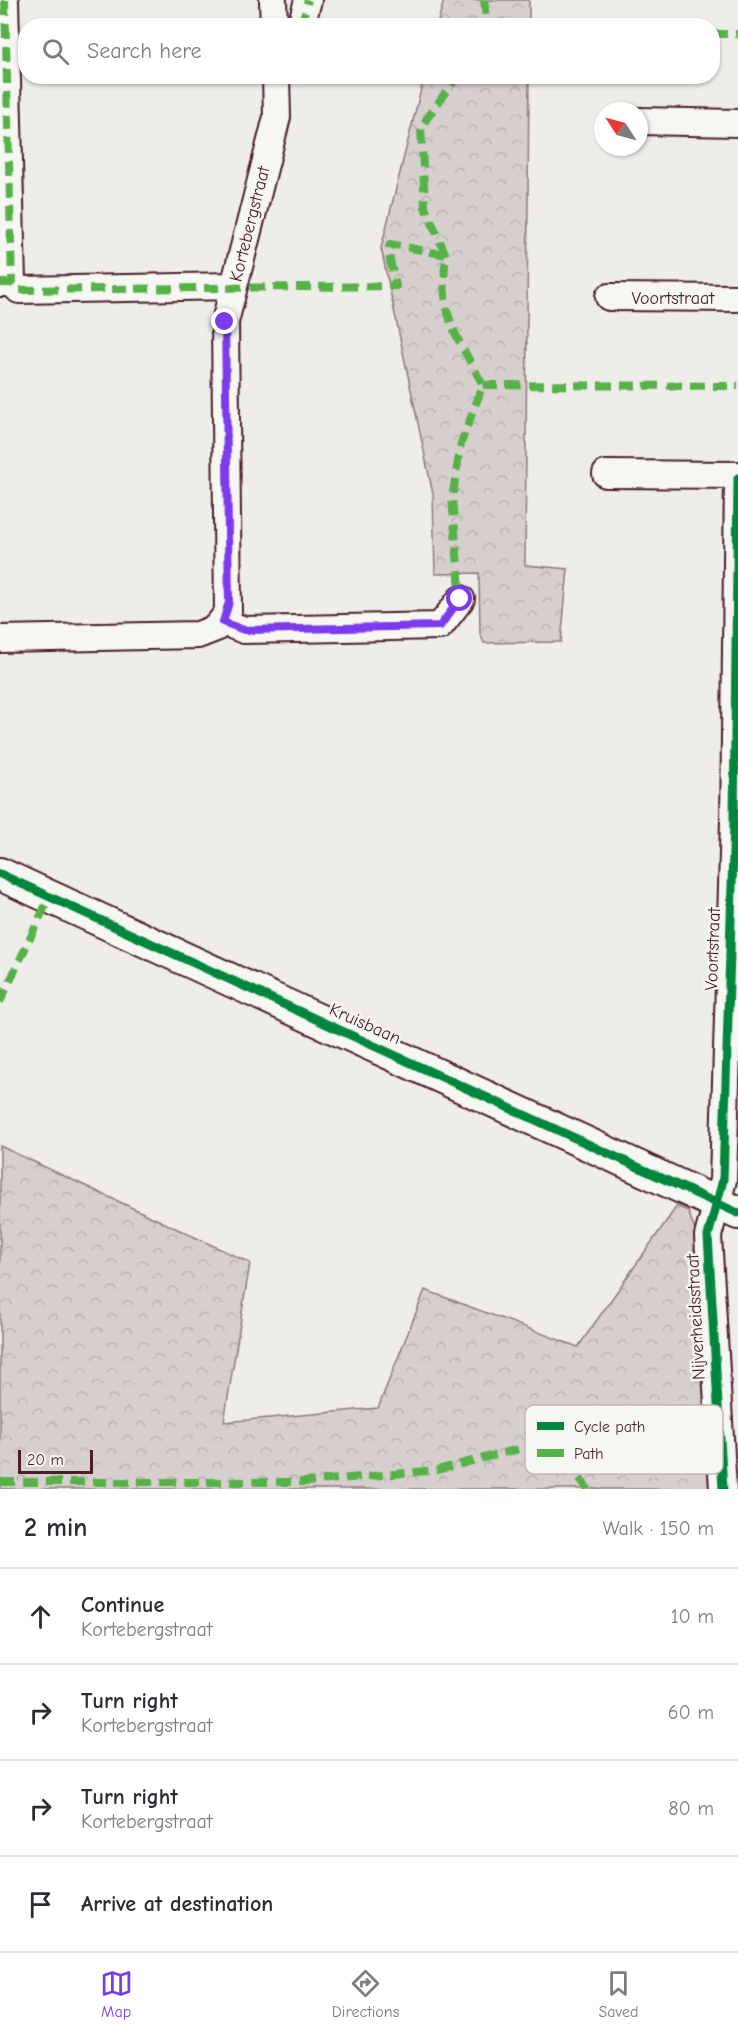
<!DOCTYPE html>
<meta charset="utf-8">
<style>
body{margin:0;font-family:"Comic Neue",sans-serif;background:#f2f2f3;color:#2b2b33}
.compass{position:absolute;left:594px;top:102px;width:54px;height:54px;border-radius:50%;background:#fff;box-shadow:0 2px 4px #0004;rotate:306deg}
.scale{position:absolute;left:18px;bottom:15px;width:75px;box-sizing:border-box;padding-left:6px;border:3px solid #4a1f2b;border-top:0;font-size:16px;line-height:21px;white-space:nowrap;color:#4a1f2b;-webkit-text-stroke:4px #f6f6f2;paint-order:stroke}
.stop{position:absolute;width:18px;height:18px;margin:-14px;border:4px solid #7c3aed;border-radius:50%;background:#fff}
.stop.end{background:#7c3aed;border-color:#fff;box-shadow:0 2px 6px #0008}
.list{margin:0;padding:0;list-style:none}
h2{display:flex;justify-content:space-between;align-items:center;height:78px;margin:0;padding:0 24px;font-size:26px}
h2 small{font-size:20px;font-weight:400;color:#7c7c81}
.list li{display:grid;grid-template-columns:39px 1fr auto;gap:18px;align-items:center;box-sizing:border-box;height:96px;padding:0 24px;border-top:2px solid #e1e1e2}
.list b{display:block;font-size:22px;white-space:nowrap}
.list p{margin:0;font-size:20px;white-space:nowrap;color:#7c7c81}
.list em{font-size:20px;font-style:normal;color:#7c7c81}
.icon{flex:none;width:33px;height:33px;fill:none;stroke:currentColor;stroke-width:2;stroke-linecap:round;stroke-linejoin:round}
.map{position:relative;flex:none;width:738px;height:1489px;overflow:hidden}
.search{position:absolute;background:#fff;box-shadow:0 2px 4px #0004;left:18px;right:18px;top:18px;height:66px;display:flex;align-items:center;gap:15px;box-sizing:border-box;padding:0 21px;border-radius:24px;color:#7c7c81;font-size:22px}
.sheet{height:462px;background:#fff}
nav{display:flex;justify-content:space-around;align-items:center;box-sizing:border-box;height:84px;border-top:2px solid #e1e1e2;background:#fff;font-size:16px;color:#7c7c81}
nav a{display:grid;justify-items:center;gap:3px}
nav .on{color:#7c3aed}
.map>svg:first-child{display:block}
</style>
<div class="map">
<svg width="738" height="1489" viewBox="0 0 738 1489">
<defs>
<pattern id="forest-crowns" width="20" height="18" patternUnits="userSpaceOnUse" patternTransform="scale(1.5)"><rect width="20" height="18" fill="#d7cfce"/><path d="M2 6a3 3 0 1 1 6 0M12 15a3 3 0 1 1 6 0" fill="none" stroke="#bab1b1"/></pattern>
</defs>
<rect width="100%" height="100%" fill="#efedea"/>
<filter id="ink" filterUnits="userSpaceOnUse"><feTurbulence type="fractalNoise" baseFrequency=".0167" numOctaves="2"/><feDisplacementMap in="SourceGraphic" scale="12" xChannelSelector="R" yChannelSelector="G"/><feConvolveMatrix kernelMatrix="1 2 1 2 8 2 1 2 1" color-interpolation-filters="sRGB"/></filter>
<g filter="url(#ink)">
<path fill="url(#forest-crowns)" stroke="#90777c" stroke-width="1.5" d="M 444,0 L 529,0 L 529,25 L 437,25 Z
M 424,77 L 529,77 L 525,565 L 568,569 L 561,642 L 484,643 L 480,633 L 479,573 L 435,574 L 433,494 L 381,248 Z
M 0,1146 L 250,1263 L 224,1422 L 378,1408 L 425,1290 L 578,1347 L 677,1206 L 688,1211 L 698,1239 L 710,1489 L 0,1489 Z"/>
<g fill="none" stroke-linecap="round" stroke-linejoin="round">
<g stroke="#4a1f2b" stroke-width="30">
<path id="minor" d="M 5,0 L 12,283
M 273,0 L 274,26
M 301,26 L 308,0
M 639,121 L 738,123
M 0,283 L 12,283 L 19,290 L 234,286
M 609,297 L 738,298
M 606,474 L 738,475
M 223,622 L 244,630 L 440,626 L 461,599
M 0,639 L 198,635 L 216,628 L 228,612 L 225,322 L 277,117 L 276,76
M 723,1489 L 708,1236 L 723,1180 L 734,821 L 738,478"/>
</g>
<g stroke="#4a1f2b" stroke-width="36">
<path id="tertiary" d="M 0,874 L 738,1213"/>
</g>
<use href="#minor" stroke="#f6f6f2" stroke-width="26"/>
<use href="#tertiary" stroke="#f6f6f2" stroke-width="32"/>
<path stroke="#57b146" stroke-width="8" stroke-dasharray="15 8" stroke-linecap="butt" d="M 5,0 L 12,283
M 484,0 L 487,26
M 301,26 L 308,0
M 712,34 L 738,34
M 446,255 L 425,207 L 421,127 L 457,76
M 0,283 L 12,283 L 19,290 L 396,286 L 388,251 L 390,244 L 446,255 C 439,317 455,333 483,385 L 461,443 L 452,499 L 461,599
M 483,385 L 738,386
M 0,1002 L 50,896
M 554,1440 L 567,1462 L 588,1489
M 0,1482 L 306,1482 L 437,1470 L 554,1440 L 720,1434"/>
<g stroke="#f6f6f2" stroke-width="13">
<path id="cycleway" d="M 0,874 L 738,1213
M 723,1489 L 708,1236 L 723,1180 L 734,821 L 738,478"/>
</g>
<use href="#cycleway" stroke="#00873e" stroke-width="9"/>
</g>
</g>
<g fill="none" stroke-linecap="round" stroke-linejoin="round" filter="url(#ink)">
<path stroke="#7c3aed" stroke-width="8" d="M 225,322 L 229,602 L 223,622 L 244,630 L 440,626 L 460,599"/>
</g>
<g text-anchor="middle" dominant-baseline="central" stroke-width="5" stroke-linejoin="round" paint-order="stroke">
<g font-size="18" fill="#4a1f2b" stroke="#f6f6f2">
<text transform="translate(250 224) rotate(-76)">Kortebergstraat</text>
<text x="673" y="298">Voortstraat</text>
<text transform="translate(713 949) rotate(-88)">Voortstraat</text>
<text transform="translate(365 1024) rotate(24)">Kruisbaan</text>
<text transform="translate(696 1317) rotate(-93)">Nijverheidsstraat</text>
</g>
</g>
<rect x="525" y="1405" width="198" height="69" rx="9" fill="#f6f6f2" stroke="#c2b6b6" stroke-width="1.5"/>
<rect x="537" y="1422" width="27" height="8" fill="#00873e"/>
<rect x="537" y="1449" width="27" height="8" fill="#57b146"/>
<g font-size="16" fill="#4a1f2b">
<text x="574" y="1432">Cycle path</text>
<text x="574" y="1459">Path</text>
</g>
</svg>
<svg class="compass" viewBox="-18 -18 36 36"><path d="M0-13l5 13h-10z" fill="#e53935"/><path d="M0 13l5-13h-10z" fill="#7c7c81"/></svg>
<div class="scale">20 m</div>
<div class="stop" style="left:460px;top:599px"></div>
<div class="stop end" style="left:225px;top:322px"></div>
<div class="search"><svg class="icon" aria-label="search" viewBox="0 0 24 24"><circle cx="10" cy="10" r="6"/><path d="M15 15l6 6"/></svg>Search here</div>
</div>
<section class="sheet">
<h2>2 min<small>Walk · 150 m</small></h2>
<ul class="list">
<li><svg class="icon" aria-label="ahead" viewBox="0 0 24 24"><path d="M12 20V5M6 11l6-6 6 6"/></svg><div><b>Continue</b><p>Kortebergstraat</p></div><em>10 m</em></li>
<li><svg class="icon" aria-label="right" viewBox="0 0 24 24"><path d="M7 20v-9h11M14 6l5 5-5 5"/></svg><div><b>Turn right</b><p>Kortebergstraat</p></div><em>60 m</em></li>
<li><svg class="icon" aria-label="right" viewBox="0 0 24 24"><path d="M7 20v-9h11M14 6l5 5-5 5"/></svg><div><b>Turn right</b><p>Kortebergstraat</p></div><em>80 m</em></li>
<li><svg class="icon" aria-label="arrive" viewBox="0 0 24 24"><path d="M6 21V4h12l-3 4 3 4H6"/></svg><div><b>Arrive at destination</b></div></li>
</ul>
</section>
<nav>
<a class="on"><svg class="icon" aria-label="map" viewBox="0 0 24 24"><path d="M3 6l6-2 6 2 6-2v14l-6 2-6-2-6 2zM9 4v14M15 6v14"/></svg>Map</a>
<a><svg class="icon" aria-label="directions" viewBox="0 0 24 24"><path d="M12 3l9 9-9 9-9-9zM9 14v-3h6M13 9l2 2-2 2"/></svg>Directions</a>
<a><svg class="icon" aria-label="saved" viewBox="0 0 24 24"><path d="M7 4h10v16l-5-4-5 4z"/></svg>Saved</a>
</nav>
